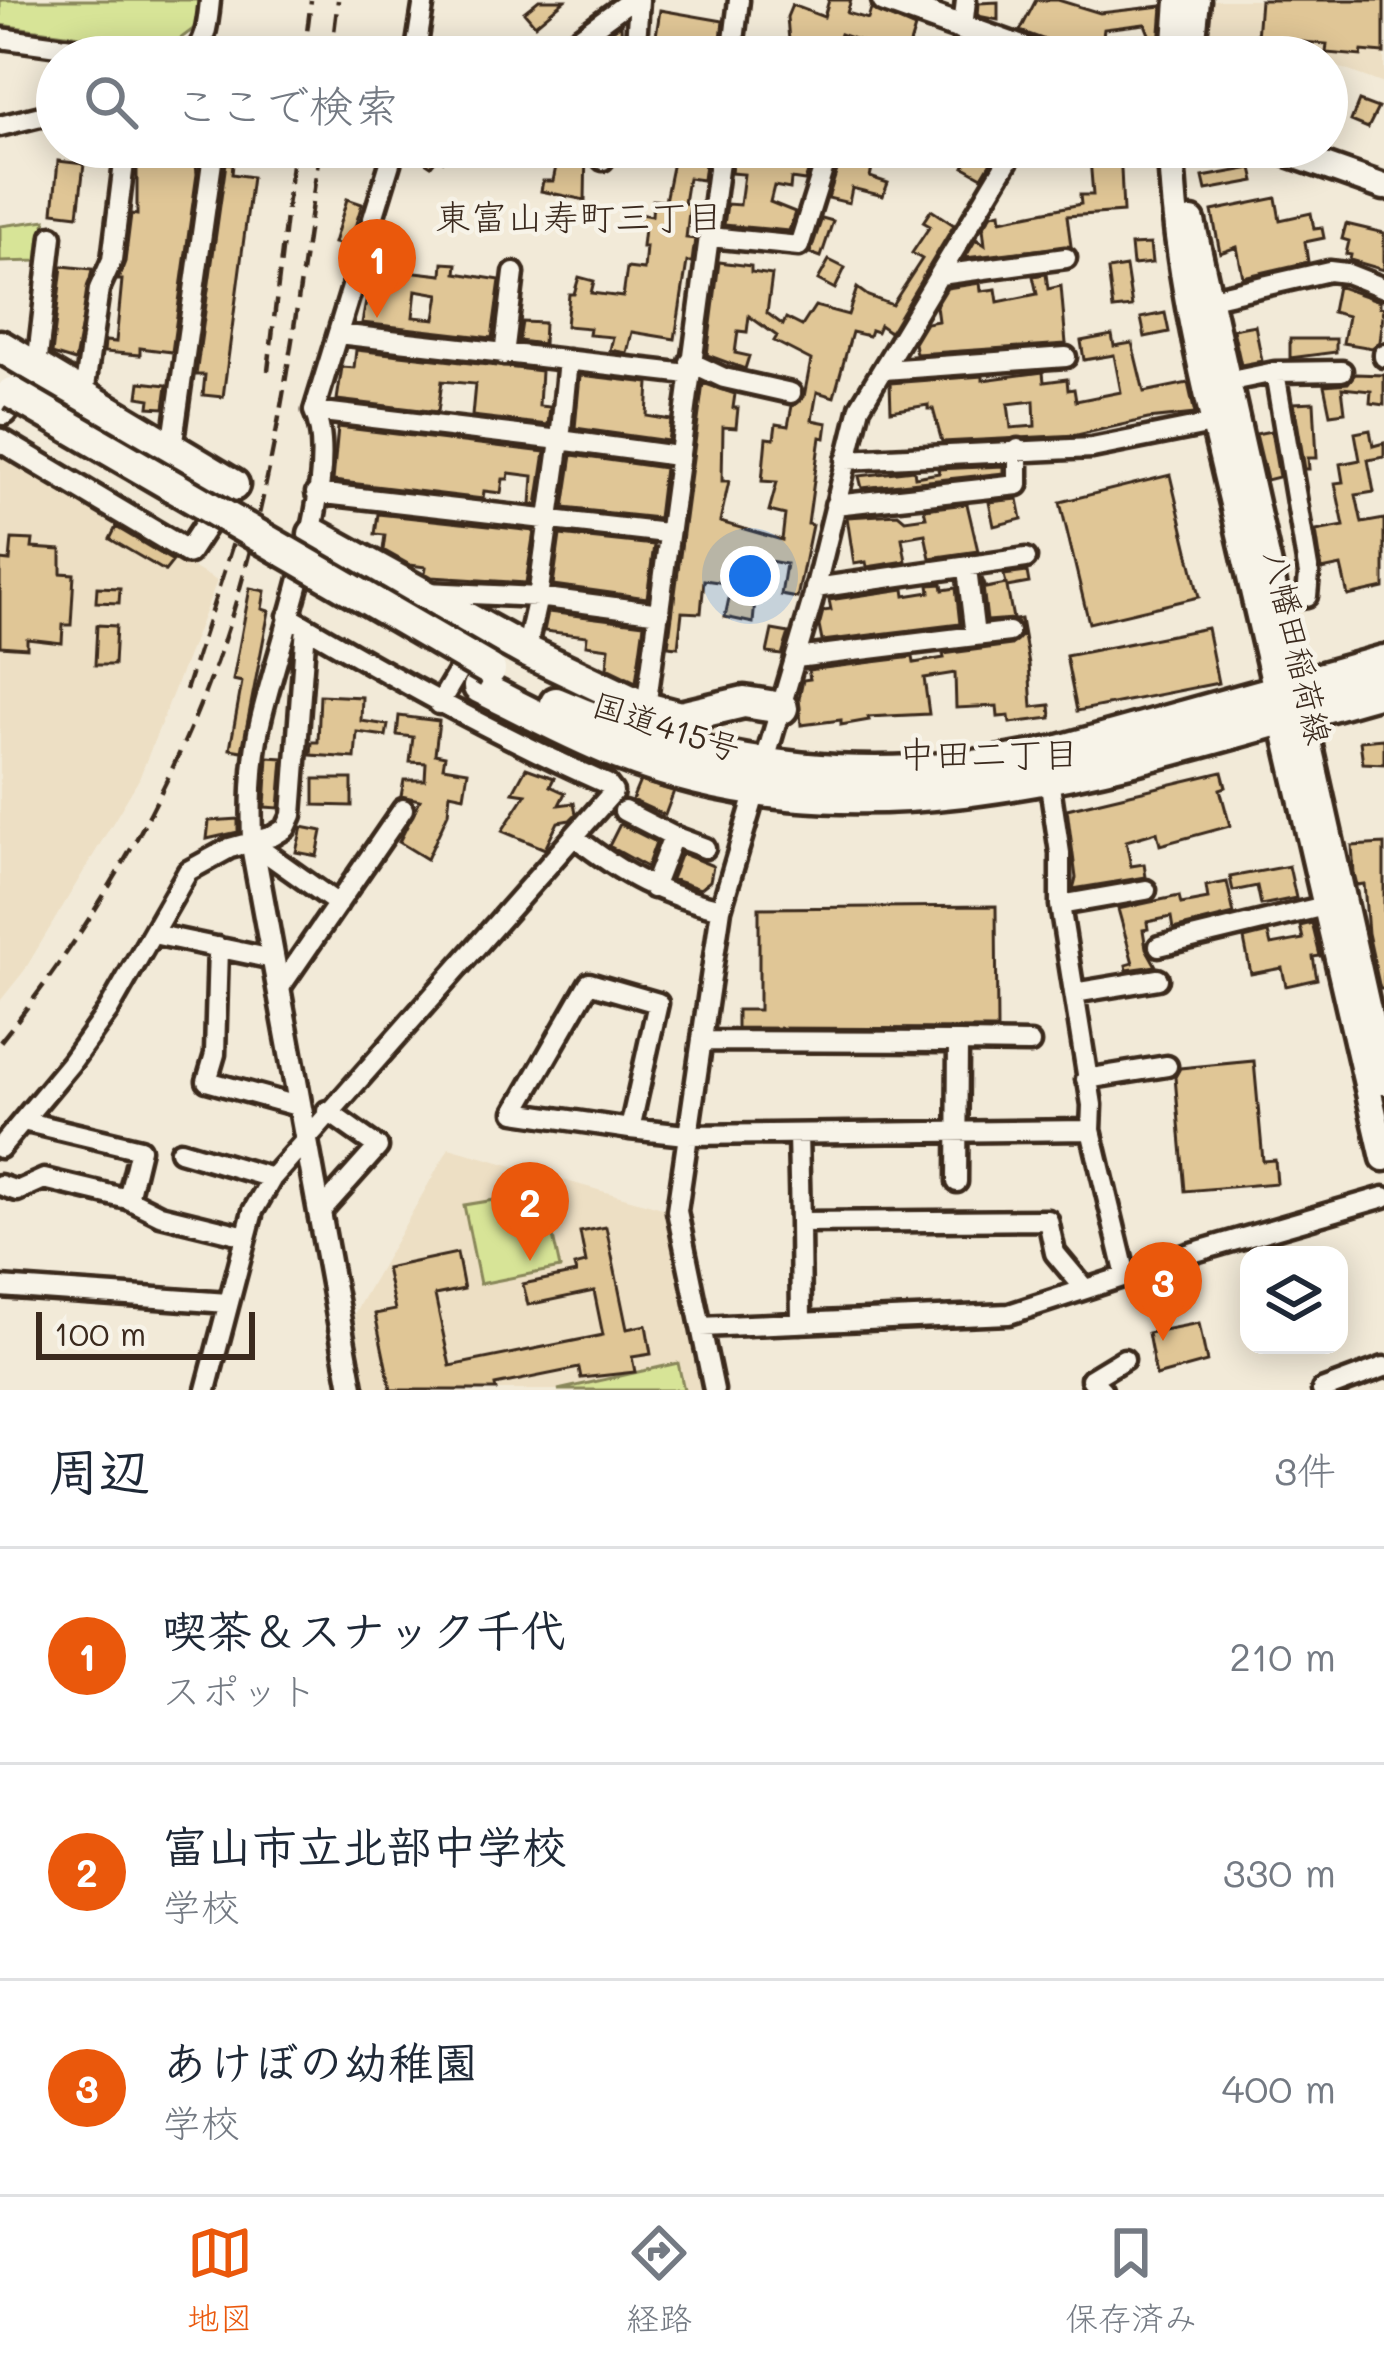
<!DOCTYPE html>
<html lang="ja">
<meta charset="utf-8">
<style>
body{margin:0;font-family:Mali,"Klee One",sans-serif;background:#f6f6f7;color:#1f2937}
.controls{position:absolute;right:36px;bottom:36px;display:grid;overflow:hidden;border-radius:24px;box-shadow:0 6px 30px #0003}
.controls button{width:108px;height:108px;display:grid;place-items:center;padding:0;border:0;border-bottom:3px solid #e0e1e3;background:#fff;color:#1f2937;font:60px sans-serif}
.scale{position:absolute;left:36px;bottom:30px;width:219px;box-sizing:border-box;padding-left:12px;border:6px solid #3b2a1e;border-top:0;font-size:33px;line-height:42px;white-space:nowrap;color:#3b2a1e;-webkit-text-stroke:9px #f7f3e8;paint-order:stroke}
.you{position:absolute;left:750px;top:576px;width:42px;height:42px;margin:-30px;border:9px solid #fff;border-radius:50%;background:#1a73e8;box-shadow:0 0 0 18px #1a73e833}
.badge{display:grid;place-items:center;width:78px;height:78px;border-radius:50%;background:#ea580c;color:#fff;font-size:39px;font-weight:700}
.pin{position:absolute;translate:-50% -99px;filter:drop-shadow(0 3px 6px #0008)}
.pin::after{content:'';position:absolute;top:63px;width:42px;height:36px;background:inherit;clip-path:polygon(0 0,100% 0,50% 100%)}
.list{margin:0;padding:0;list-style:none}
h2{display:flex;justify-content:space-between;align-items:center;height:156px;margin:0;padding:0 48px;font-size:51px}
h2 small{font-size:39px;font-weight:400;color:#747a83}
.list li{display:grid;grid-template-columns:78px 1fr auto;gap:36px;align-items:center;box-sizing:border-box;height:216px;padding:0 48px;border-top:3px solid #e0e1e3}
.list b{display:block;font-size:45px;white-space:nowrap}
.list p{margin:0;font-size:39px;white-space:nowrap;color:#747a83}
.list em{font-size:39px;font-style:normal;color:#747a83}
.icon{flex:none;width:66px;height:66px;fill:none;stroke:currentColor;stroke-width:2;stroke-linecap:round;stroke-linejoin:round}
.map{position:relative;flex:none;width:1384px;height:1390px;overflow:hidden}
.search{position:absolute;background:#fff;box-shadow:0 6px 30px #0003;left:36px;right:36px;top:36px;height:132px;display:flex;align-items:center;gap:30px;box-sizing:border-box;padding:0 42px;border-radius:66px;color:#747a83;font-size:45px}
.sheet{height:804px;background:#fff}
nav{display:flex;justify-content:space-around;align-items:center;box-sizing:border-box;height:168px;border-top:3px solid #e0e1e3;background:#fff;font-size:33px;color:#747a83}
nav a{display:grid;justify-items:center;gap:6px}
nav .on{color:#ea580c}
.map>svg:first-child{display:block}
</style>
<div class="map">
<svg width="1384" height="1390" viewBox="0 0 1384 1390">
<rect width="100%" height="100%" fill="#f2ead8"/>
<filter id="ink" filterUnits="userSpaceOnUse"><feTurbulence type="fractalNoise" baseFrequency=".00833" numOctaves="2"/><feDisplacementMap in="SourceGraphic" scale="24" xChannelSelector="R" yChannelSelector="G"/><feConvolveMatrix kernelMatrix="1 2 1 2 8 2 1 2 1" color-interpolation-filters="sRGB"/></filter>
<g filter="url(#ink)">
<path fill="#eddfc4" d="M 1213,0 L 1384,0 L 1384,84 L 1327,63 L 1327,57 L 1209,42 Z
M 0,456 L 217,581 L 139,779 L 24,971 L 0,1001 Z
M 449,1148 L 666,1209 L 702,1390 L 367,1390 L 354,1314 Z"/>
<path fill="#d7e497" stroke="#89875a" stroke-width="3" d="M 0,0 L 203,0 L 200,24 L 168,48 L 0,25 Z
M 46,220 L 38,261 L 0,262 L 0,226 Z
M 543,1192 L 560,1268 L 480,1284 L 464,1205 Z
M 678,1363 L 684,1390 L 558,1390 Z"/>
<path fill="#e0c696" stroke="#3b2a1e" stroke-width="3" fill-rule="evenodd" d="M 539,0 L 565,0 L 535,25 L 524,12 Z
M 829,0 L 851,0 L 847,13 L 868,19 L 871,9 L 915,28 L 906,57 L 840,34 L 837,43 L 825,39 L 821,57 L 774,57 L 772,44 L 789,41 L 787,17 L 792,5 L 824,17 Z
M 1036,0 L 1058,0 L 1100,13 L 1162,6 L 1158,57 L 1145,24 L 1104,29 L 1100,57 L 1080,57 L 1063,47 L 1060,53 L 1051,42 L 1020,31 Z
M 1260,0 L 1384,0 L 1384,53 L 1362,51 L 1361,56 L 1326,53 L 1327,44 L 1257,38 Z
M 998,2 L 998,20 L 978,16 L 979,3 Z
M 660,10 L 723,21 L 719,57 L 653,55 Z
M 621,24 L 622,57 L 595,57 L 595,43 Z
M 1359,101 L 1378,108 L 1368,128 L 1351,121 Z
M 408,147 L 452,147 L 443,161 L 438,157 L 431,166 L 408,151 Z
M 560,147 L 586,147 L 585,200 L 541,191 L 543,181 L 553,181 Z
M 676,147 L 707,147 L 703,180 L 688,178 L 684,203 L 690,204 L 686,238 L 695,239 L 692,262 L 687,262 L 675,339 L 632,332 L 627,353 L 610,350 L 613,337 L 589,335 L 590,328 L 566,326 L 569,294 L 574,294 L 579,277 L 594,281 L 591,293 L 623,297 L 627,268 L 644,270 L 646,247 L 642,247 L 644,228 L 638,227 L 639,214 L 652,216 L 653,200 L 665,201 Z
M 734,147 L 751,147 L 751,153 L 787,158 L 794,167 L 809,169 L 805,181 L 791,179 L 790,189 L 774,186 L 770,202 L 795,212 L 789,231 L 724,225 L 727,204 L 740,205 L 744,174 L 731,173 Z
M 975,147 L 1000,147 L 982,177 L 964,167 Z
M 1089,147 L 1120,147 L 1123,212 L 1067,216 L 1071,246 L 965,258 L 976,239 L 985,245 L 983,228 L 992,214 L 1000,212 L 1001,220 L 1081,204 L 1080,195 L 1093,195 Z
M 842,155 L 873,164 L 870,177 L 888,183 L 883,196 L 852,188 L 849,203 L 828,198 Z
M 58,161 L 84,164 L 78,215 L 53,212 Z
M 170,163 L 196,164 L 197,174 L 172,352 L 140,348 L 140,355 L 104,352 L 105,341 L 116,342 L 122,280 L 118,280 L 125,262 L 131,214 L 137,215 L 137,167 Z
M 226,163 L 233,164 L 232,174 L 252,177 L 223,397 L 203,395 L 205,375 L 196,375 Z
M 1252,168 L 1255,181 L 1206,190 L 1203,177 Z
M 1276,198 L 1280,220 L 1311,213 L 1314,229 L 1322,228 L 1324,238 L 1305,242 L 1308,262 L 1243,277 L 1237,247 L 1220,253 L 1212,211 Z
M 347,199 L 362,204 L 349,247 L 334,243 Z
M 931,210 L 954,225 L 890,332 L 880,325 L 877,332 L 871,330 L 869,336 L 852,332 L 834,397 L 817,392 L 812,420 L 827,423 L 825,438 L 820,437 L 808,524 L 812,525 L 797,598 L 781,595 L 786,564 L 759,559 L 753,623 L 725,617 L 732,584 L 704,580 L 701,613 L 682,612 L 678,647 L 668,646 L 703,383 L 735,394 L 733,408 L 738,408 L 736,428 L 723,427 L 722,481 L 729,481 L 720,522 L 782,540 L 785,515 L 769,511 L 777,482 L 762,481 L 766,438 L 774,439 L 776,424 L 788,426 L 792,406 L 804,397 L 811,360 L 774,341 L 777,336 L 749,316 L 747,332 L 738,331 L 735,353 L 749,356 L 745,369 L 707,355 L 719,262 L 751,266 L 751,272 L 772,275 L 767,313 L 783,325 L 786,318 L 802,326 L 815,306 L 848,315 L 857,288 L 868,296 L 892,305 L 922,259 L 912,253 L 930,226 L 923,222 Z
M 822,218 L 833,221 L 821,257 L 810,253 Z
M 1346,224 L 1384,233 L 1384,270 L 1350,260 L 1351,255 L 1346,254 L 1349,241 L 1342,239 Z
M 1150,244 L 1152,263 L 1133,265 L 1131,245 Z
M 382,257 L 399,259 L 398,270 L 442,275 L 443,263 L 457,264 L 456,273 L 500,280 L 492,338 L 362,323 L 373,265 L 382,266 ZM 416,290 L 439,294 L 435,319 L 413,317 Z
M 829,260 L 845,268 L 835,289 L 818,280 Z
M 62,266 L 92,269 L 75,361 L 52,354 Z
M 1126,267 L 1132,307 L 1113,309 L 1108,270 Z
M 1046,274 L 1048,289 L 1061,286 L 1066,344 L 916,354 L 914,343 L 926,323 L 938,321 L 936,306 L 947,288 L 980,283 L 981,291 L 996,289 L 998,302 L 1037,294 L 1033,276 Z
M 1337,286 L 1380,301 L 1380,307 L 1384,308 L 1380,342 L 1372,348 L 1343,343 L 1348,316 L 1332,312 Z
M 1165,313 L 1169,332 L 1145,337 L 1141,318 Z
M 522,322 L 544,323 L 543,344 L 519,341 Z
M 1255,325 L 1262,361 L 1241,365 L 1233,329 Z
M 1112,335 L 1114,346 L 1132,343 L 1144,392 L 1188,383 L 1195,414 L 1148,419 L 1077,435 L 942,442 L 933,409 L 928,409 L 928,405 L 891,411 L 890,383 L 983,376 L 983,380 L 1043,372 L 1044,382 L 1067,379 L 1068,390 L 1074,389 L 1076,401 L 1121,392 L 1114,355 L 1084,360 L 1081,341 ZM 1034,401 L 1035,426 L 1011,428 L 1008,404 Z
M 1290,339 L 1336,339 L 1336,352 L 1290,358 Z
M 356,350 L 541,371 L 539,406 L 550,407 L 548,425 L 472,416 L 475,384 L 442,381 L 438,412 L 337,400 L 342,367 L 354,368 Z
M 1355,374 L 1384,375 L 1384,405 L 1370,403 L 1371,391 L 1342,388 L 1345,412 L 1330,414 L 1324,385 L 1348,383 Z
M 580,375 L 649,383 L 647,416 L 671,420 L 668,441 L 575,428 Z
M 140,382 L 167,385 L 164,408 L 149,407 L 150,399 L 138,397 Z
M 1314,402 L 1317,458 L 1308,458 L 1309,469 L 1305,469 L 1294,403 Z
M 338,427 L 545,452 L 537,505 L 531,504 L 533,476 L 509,473 L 508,479 L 503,479 L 501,493 L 484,491 L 483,499 L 333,481 Z
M 1370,430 L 1373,446 L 1384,443 L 1384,457 L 1368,460 L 1374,492 L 1356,495 L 1362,523 L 1384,519 L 1384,588 L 1348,596 L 1341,566 L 1322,570 L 1316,531 L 1344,526 L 1335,483 L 1343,482 L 1340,464 L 1360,460 L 1355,433 Z
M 1271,431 L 1279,477 L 1267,480 L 1256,434 Z
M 572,455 L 664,468 L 658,518 L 564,508 Z
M 1004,466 L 1004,473 L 862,488 L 859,476 L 914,470 L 915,477 L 939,473 L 938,469 Z
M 1170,475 L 1199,597 L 1089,623 L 1060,502 Z
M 1018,499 L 1022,519 L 994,526 L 989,502 Z
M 967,504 L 978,551 L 930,558 L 925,534 L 902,538 L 906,561 L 867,567 L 866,562 L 854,564 L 847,517 L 898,514 L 905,520 L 926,517 L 924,509 Z
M 378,514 L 534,531 L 526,583 L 432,577 L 425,573 L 426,567 L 410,565 L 383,550 L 385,535 L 375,534 Z
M 116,527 L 173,561 L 165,571 L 110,539 Z
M 560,535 L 654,545 L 647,598 L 553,585 Z
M 12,539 L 33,540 L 32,548 L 61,550 L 61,573 L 74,574 L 71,625 L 63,625 L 62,643 L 27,639 L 27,648 L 0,646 L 0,560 L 10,561 Z
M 1027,572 L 1029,583 L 1007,587 L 1013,619 L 987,621 L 982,578 L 986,588 L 1006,584 L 1004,575 Z
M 942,584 L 943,590 L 956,588 L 960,624 L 822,641 L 819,626 L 823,611 L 831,610 L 829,600 L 904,589 L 905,596 L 930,592 L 929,585 Z
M 97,587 L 120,588 L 119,603 L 96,602 Z
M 250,588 L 265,591 L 262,609 L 269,611 L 242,751 L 230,749 L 242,682 L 233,680 Z
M 548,612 L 644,624 L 636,682 L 607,668 L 609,648 L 586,645 L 587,636 L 544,631 Z
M 1021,619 L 1029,664 L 1032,707 L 1050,705 L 1051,718 L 1010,723 L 1009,716 L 998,717 L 997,706 L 956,708 L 955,673 L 924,678 L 929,714 L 868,717 L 869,720 L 841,725 L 841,720 L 801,725 L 799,699 L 803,680 L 810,679 L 808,670 L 913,657 L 914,663 L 944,658 L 943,654 L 1011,645 L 1022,636 L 1020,625 L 1015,620 Z
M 97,625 L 116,626 L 114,665 L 95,665 Z
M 1207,628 L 1218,683 L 1077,711 L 1066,656 Z
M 772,630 L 789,633 L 782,655 L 767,653 Z
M 320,695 L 362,697 L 361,721 L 388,725 L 386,736 L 357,732 L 355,758 L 311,755 L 312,742 L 318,742 Z
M 399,716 L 439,721 L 435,754 L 445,756 L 443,767 L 468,771 L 464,796 L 450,793 L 448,813 L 427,859 L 399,842 L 420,800 L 401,796 L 404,780 L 425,780 L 426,763 L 410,762 L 413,737 L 397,735 Z
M 1384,739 L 1384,764 L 1363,763 L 1360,741 Z
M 268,757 L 283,758 L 279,808 L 265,807 Z
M 526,768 L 554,778 L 550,786 L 565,793 L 559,805 L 574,803 L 576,814 L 570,820 L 558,822 L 545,849 L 502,831 L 526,794 L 513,792 Z
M 1222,772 L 1226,787 L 1220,789 L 1230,826 L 1160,845 L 1157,832 L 1126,841 L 1131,866 L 1144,864 L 1146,877 L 1073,889 L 1076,878 L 1067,809 Z
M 314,779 L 352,779 L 352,806 L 314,805 Z
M 640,781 L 674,791 L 665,815 L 632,800 Z
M 238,819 L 238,832 L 207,839 L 209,821 Z
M 620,824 L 656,842 L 647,867 L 609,846 Z
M 302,827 L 322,831 L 317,856 L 296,852 Z
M 1384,844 L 1384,989 L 1380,989 L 1368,933 L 1364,884 L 1357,885 L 1354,873 L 1352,846 Z
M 681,853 L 713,866 L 710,881 L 700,889 L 671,879 Z
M 1289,866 L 1296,898 L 1261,905 L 1257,886 L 1233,891 L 1230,877 Z
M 1227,882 L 1234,914 L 1173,929 L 1171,917 L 1147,922 L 1148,929 L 1143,930 L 1146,948 L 1156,966 L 1127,970 L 1126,965 L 1133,963 L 1118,909 L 1179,896 L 1181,904 L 1208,899 L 1206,886 Z
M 996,906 L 997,1029 L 737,1028 L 737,1010 L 759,1010 L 759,908 Z
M 1312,923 L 1320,956 L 1313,957 L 1317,979 L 1286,986 L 1282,968 L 1251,974 L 1244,939 L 1268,933 L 1271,945 L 1303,939 L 1300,926 Z
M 1254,1061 L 1263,1161 L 1275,1160 L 1277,1183 L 1185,1191 L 1175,1077 L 1180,1068 Z
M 606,1227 L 627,1329 L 646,1325 L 651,1354 L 632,1357 L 635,1372 L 581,1378 L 579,1368 L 495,1385 L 496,1390 L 391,1390 L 375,1314 L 395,1310 L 386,1268 L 457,1253 L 464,1289 L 435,1295 L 450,1366 L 603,1335 L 594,1291 L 528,1305 L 523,1284 L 576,1273 L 574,1266 L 586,1263 L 580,1232 Z
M 1199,1323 L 1207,1362 L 1156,1376 L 1148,1333 Z"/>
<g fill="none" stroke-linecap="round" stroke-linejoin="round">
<g stroke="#3b2a1e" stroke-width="27">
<path id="minor" d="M 963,28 L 966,0
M 0,38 L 137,57
M 576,40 L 631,0
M 189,57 C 207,45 208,20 210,0
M 415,57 L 424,0
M 635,57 L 639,0
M 732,57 L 739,0
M 0,126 L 57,112
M 799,147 L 800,155 L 827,157
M 603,160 L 608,147
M 710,237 L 799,246 L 830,147
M 940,275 L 1066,258
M 1207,299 L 1329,271 L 1346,273 L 1384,288
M 338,334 L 688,374
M 504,355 L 514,273
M 1384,357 L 1384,354
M 690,362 L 724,378 L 791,393
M 37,366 L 52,236
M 884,370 L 1066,357
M 1226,382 L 1275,372 L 1342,371
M 84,394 L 99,289 L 112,260 L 125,155 L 193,147
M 314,411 L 560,440 L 568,360
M 172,448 L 213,155 L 206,147
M 846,460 L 1092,448 L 1222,422
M 316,493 L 666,533
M 835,505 L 1018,485 L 1018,449
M 967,569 L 975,636 L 1009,632
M 815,588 L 1026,558
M 425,592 L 538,597 L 526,651
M 1264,604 L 1307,596 L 1309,574 L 1275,372
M 660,613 L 538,597 L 560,440 L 677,456
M 796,658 L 975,636
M 439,704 L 484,628
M 646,708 L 721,147
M 1049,779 L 1060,853 L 1060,905 L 1092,1105 L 1091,1130 L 1126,1276 L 1188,1254 L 1384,1197
M 624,811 L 673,836
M 575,837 C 623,875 661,895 721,909
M 252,843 C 251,806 251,770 258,733 C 272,658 345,476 314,411 L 395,147
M 252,843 L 338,904
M 653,888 L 673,836 L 705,848
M 1060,905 L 1146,890
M 153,934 L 273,959
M 1159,946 L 1333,904
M 218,947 L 215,1054 L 207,1081 L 301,1107
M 589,983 L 658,1003 L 630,1129 L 515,1112 Z
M 279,989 L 403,809
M 1074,993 L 1158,979
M 703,1041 L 958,1042
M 1086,1079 L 1167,1066
M 23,1121 L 140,1149 L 128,1199
M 630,1129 L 686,1135 L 1091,1130
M 798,1134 L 800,1222 L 1048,1220 L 1055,1253 L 1085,1289
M 0,1148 L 70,1064 L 108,1011 L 188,871 L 230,848 L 273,836 L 286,828 L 292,815 L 306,627
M 180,1151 L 272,1178
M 957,1182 L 958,1042 L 1030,1043
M 0,1185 L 17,1191 L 44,1179 L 128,1199 L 160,1215 L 246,1236
M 320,1212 L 378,1147 L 327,1111
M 800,1222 L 801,1323
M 0,1287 L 228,1303
M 701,1327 L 1009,1314 L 1126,1276
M 206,1390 L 253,1211 L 272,1178 L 613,792 L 607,784 C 496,735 392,677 288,616
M 714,1390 L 677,1211 L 721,909 L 812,602 L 860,407 L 1016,147
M 1102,1390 L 1091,1379 L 1124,1359
M 1322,1390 L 1384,1367"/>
</g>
<g stroke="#3b2a1e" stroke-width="30">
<path id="tertiary" d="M 0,440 L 188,552 L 222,500
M 252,843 L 352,1390"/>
</g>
<g stroke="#3b2a1e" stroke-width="33">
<path id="secondary" d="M 885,0 L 1044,57
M 1175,57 L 1179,0
M 1191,57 L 1197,0
M 1171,147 C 1174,277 1211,407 1240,534 C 1286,742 1335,950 1384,1158
M 1271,147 L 1384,187
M 1192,221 L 1384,1082"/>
</g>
<g stroke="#3b2a1e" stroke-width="39">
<path id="trunk" d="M 0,346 L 233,485
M 0,407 L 3,409
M 314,534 L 526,651 L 646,708 L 680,717 L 744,702 L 782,708
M 479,687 C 525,710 571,735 619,754 C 874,854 1136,759 1384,690
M 556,703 C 719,774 881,790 1056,752 L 1384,661"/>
</g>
<use href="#minor" stroke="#f7f3e8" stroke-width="18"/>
<use href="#tertiary" stroke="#f7f3e8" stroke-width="21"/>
<use href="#secondary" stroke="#f7f3e8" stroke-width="24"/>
<use href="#trunk" stroke="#f7f3e8" stroke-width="30"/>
<path stroke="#3b2a1e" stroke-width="4.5" stroke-dasharray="18 9" stroke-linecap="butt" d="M 304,57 L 311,0
M 331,57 L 338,0
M 268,371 L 294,147
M 186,690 L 241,518
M 0,1042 C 110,906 197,747 243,577 C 282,437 299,291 320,147"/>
<g stroke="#3b2a1e" stroke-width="39" stroke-linecap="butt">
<path id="trunk-bridge" d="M 12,393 L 490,670"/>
</g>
<use href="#trunk-bridge" stroke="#f7f3e8" stroke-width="30"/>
</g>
</g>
<g text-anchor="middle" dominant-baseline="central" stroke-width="9" stroke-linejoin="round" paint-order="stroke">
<g font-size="33" fill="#3b2a1e" stroke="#f7f3e8">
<text transform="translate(1299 647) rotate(77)">八幡田稲荷線</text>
<text transform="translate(667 725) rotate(18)">国道415号</text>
</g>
<g font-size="36" fill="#3b2a1e" stroke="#f7f3e8">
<text x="579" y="215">東富山寿町三丁目</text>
<text x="989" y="752">中田二丁目</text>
</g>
</g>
</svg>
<div class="controls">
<button><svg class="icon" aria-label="layers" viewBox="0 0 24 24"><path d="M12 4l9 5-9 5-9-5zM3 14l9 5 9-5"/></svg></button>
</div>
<div class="scale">100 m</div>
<div class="you"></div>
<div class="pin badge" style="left:377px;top:318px">1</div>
<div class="pin badge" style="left:530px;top:1261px">2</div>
<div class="pin badge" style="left:1163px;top:1341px">3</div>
<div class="search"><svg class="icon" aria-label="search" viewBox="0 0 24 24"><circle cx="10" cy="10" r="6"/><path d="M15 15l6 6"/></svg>ここで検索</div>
</div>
<section class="sheet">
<h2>周辺<small>3件</small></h2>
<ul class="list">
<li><span class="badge">1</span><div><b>喫茶＆スナック千代</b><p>スポット</p></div><em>210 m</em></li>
<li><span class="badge">2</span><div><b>富山市立北部中学校</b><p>学校</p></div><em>330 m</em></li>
<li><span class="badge">3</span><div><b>あけぼの幼稚園</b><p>学校</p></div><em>400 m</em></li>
</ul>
</section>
<nav>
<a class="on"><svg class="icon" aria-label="map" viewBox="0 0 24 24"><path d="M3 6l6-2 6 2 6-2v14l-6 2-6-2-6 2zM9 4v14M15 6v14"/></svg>地図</a>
<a><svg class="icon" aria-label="directions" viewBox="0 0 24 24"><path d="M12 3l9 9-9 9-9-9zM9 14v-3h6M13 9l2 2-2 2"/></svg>経路</a>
<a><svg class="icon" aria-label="saved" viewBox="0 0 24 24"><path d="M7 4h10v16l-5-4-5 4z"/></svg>保存済み</a>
</nav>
